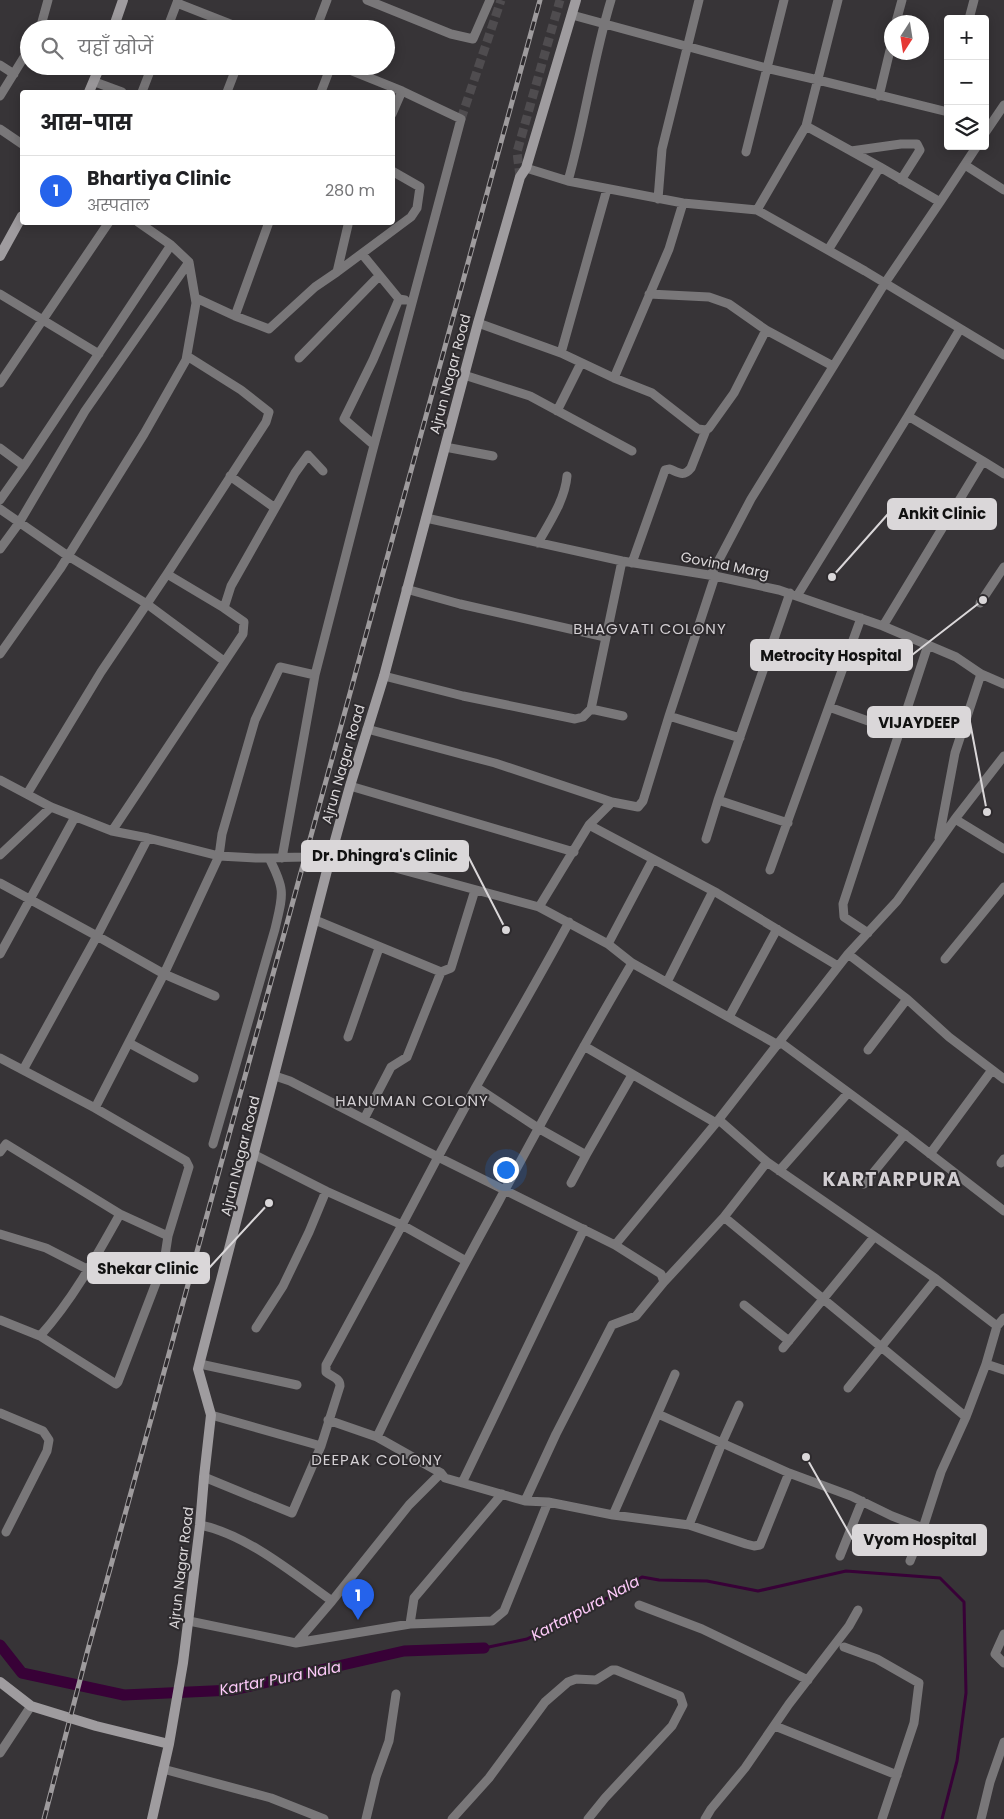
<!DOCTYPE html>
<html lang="hi">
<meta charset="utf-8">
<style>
body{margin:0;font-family:Poppins,"Noto Sans Devanagari",sans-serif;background:#f2f2f2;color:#202124}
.controls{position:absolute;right:15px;top:15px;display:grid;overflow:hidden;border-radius:5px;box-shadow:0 2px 12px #0003}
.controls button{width:45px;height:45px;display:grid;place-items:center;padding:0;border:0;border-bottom:1px solid #e0e0e0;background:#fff;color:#202124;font:25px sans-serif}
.compass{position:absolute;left:884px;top:15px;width:45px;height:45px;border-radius:50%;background:#fff;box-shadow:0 2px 12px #0003;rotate:192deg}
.you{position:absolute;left:505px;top:1169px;width:18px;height:18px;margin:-12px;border:4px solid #fff;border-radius:50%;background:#1a73e8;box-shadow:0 0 0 8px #1a73e833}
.badge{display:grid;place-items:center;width:32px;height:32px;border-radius:50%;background:#2563eb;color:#fff;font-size:16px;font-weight:700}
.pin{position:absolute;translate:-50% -41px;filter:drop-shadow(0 1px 2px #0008)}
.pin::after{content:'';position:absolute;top:26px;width:18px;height:15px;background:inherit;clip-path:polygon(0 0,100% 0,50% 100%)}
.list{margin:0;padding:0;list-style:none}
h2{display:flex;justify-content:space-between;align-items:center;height:65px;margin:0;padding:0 20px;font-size:21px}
h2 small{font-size:16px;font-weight:400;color:#757577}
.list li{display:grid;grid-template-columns:32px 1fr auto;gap:15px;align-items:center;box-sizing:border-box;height:70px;padding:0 20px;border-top:1px solid #e0e0e0}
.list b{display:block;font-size:19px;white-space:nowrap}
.list p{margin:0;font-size:16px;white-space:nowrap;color:#757577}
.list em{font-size:16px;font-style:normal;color:#757577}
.icon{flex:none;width:28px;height:28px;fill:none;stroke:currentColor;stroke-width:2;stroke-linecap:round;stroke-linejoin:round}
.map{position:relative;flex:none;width:1004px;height:1819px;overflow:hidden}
.search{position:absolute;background:#fff;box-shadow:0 2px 12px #0003;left:20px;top:20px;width:375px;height:55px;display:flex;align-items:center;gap:12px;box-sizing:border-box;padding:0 18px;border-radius:28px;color:#757577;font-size:19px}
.panel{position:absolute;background:#fff;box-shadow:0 2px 12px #0003;left:20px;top:90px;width:375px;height:135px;border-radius:5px}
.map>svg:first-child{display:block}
</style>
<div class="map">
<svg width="1004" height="1819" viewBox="0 0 1004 1819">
<rect width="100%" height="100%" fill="#373437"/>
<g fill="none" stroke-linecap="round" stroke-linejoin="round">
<path stroke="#380137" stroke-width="3" d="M 484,1648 L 527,1639 L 611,1596 L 642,1577 L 659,1580 L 707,1581 L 758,1591 L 846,1571 L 940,1578 L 964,1602 L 966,1693 L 957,1761 L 942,1819"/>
<path stroke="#380137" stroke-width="11" d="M 0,1645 L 22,1673 L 124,1695 L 233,1690 L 404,1651 L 484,1648"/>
<path stroke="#4f4c4f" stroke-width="9" stroke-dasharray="9 4.5" stroke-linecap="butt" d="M 461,119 L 501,0
M 520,177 L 517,152 L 560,0"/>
<path stroke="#797779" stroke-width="9" d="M 367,0 L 451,34 L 473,39 L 490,0
M 177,3 L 243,29
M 572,15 L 766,68 L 818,80 L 948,112
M 969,19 L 974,0
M 896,22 L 902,0
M 40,29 L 48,0
M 167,29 L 178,0
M 316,29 L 327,0
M 0,65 L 14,74
M 340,66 L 402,91 L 392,114
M 95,82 L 122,92
M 142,92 L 152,66
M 227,92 L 237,66
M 321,92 L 331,66
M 0,96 L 29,49
M 879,96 L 892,42
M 806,126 L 838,0
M 0,129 L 22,144
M 985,133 L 1004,105
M 851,151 L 901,144 L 917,144 L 920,150 L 901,180
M 746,152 L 784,0
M 965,165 L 1004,190
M 526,168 L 568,181 L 683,203 L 757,210 L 865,271 L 1004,355
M 568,181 C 585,121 593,59 611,0
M 658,199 L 662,149 L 699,0
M 940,202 L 977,146
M 757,210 L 806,126 L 880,167
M 362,254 L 399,299 L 405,300
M 337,272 L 411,217 L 417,208 L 420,187 L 392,171
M 0,294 L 99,354
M 649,294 L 709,297 L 729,304 L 766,330
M 196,298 L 235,316 L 269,222
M 235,316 L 269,329 L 315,287 L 337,272 L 348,225
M 478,323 L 561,353 L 614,378 L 669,249 L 683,203
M 960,329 L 908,416 L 983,461
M 561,353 L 607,189
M 299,358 L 379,276
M 464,375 L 530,396 L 632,451
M 614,378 L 652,393 L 698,429 L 706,430 L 709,428 L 734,393 L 766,330 L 833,366
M 0,383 L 109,222
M 557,411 L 581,363
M 374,445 L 344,419 L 373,360 L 399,299
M 445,447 L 493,456
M 0,448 L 24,466 L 0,500
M 24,466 L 171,245
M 230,476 L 275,508
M 0,509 L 68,556 L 147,604 L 224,661
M 426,518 L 622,561 L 715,576 L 779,590 L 883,626 L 956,657 L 981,674 L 1004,684
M 538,543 C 549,523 565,500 567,476
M 0,549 L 19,523 L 85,411 L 189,262
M 632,563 L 665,470 L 670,469 C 679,473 684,477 691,468 L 706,430
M 167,574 L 224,608 L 231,586 L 295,473 L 308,455 L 323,471
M 711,575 L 751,499 L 885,283 L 940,202 L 880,167 L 828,250
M 406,589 L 460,604 L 605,637
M 797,596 L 908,416
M 980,603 L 1004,567
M 883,626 L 983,461 L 1004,474
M 0,654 L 60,569 L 144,434 L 186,360 L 196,303 L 189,262 L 171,245 L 138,222
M 384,676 L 463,696 L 575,719 L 583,717 L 591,709 L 622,561
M 829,707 L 899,732
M 591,709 L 623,716
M 669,716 L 740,738
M 367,729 L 495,763 L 612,802 L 589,825 L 539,907
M 0,780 L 51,807 L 112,831 L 148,838 L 219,856 L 256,858 L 307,857 L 331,855 L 366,860 L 539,907 L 608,944 L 632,963 C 586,1041 542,1121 499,1201 C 456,1279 415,1357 377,1437
M 350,786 L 574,852
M 27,794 L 101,672 L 167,574 L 266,422 L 269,412 L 241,390 L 187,356
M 718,800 L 790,593
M 612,802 L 638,807 L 643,801 L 669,716 L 715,576
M 955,819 L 1004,849
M 589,825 L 717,893 L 838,966
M 112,831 L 243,634 L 244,622 L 224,608
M 939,838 L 955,753 L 981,674
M 706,839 L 718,800 L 788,823
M 0,855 L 51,807
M 282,858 L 315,675 L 372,453 L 461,119 L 402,91
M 770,870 L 861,618
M 0,883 L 97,936 L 148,838
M 315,920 L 441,972
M 868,933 L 844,917 L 843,904 L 928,645
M 608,944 L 653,859
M 0,954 L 75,817
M 848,954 L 907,999 L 949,1037 L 1004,1079
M 945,959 L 1004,887
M 632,963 L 778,1045
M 667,982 L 713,891
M 729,1017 L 777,929
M 348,1037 L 379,948
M 780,1042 L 902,1132 L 1004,1211
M 129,1043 L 194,1078
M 584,1046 L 716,1123 L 615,1245
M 868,1050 L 907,999
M 0,1058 L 95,1108 L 186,1161 L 189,1167 L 168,1236 L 164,1262 L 118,1382 L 116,1384 L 40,1336
M 23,1070 L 97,936 L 164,974 L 219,856 L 222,834 L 255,720 L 280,667 L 315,675
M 275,1076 L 290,1081 L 438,1157 L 476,1087 L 538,1128 L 586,1155 L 632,1075
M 476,1087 C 507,1032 539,978 569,922
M 95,1108 L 164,974 L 215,996
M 364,1119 L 391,1067 L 407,1057 L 441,972 L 451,968 L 475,890
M 719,1120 L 767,1162 L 724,1217 L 966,1417
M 716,1123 L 848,954 L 897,901 L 955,819 L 1004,756
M 213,1144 L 275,929 C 283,894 286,891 269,858
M 0,1152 L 6,1144 L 120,1214
M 930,1154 L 992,1070
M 255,1155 L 326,1191 L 402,1225 L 438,1157 L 615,1245 L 661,1274 L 664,1282 L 636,1316 L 612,1325 L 556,1434 L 525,1501
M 767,1162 L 936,1279 L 997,1326 L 986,1364
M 1001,1163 L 1004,1159
M 779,1171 L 848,1093
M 571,1183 L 586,1155
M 864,1184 L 905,1134
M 0,1234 L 46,1248 L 89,1270
M 664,1282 L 724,1217
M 744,1305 L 789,1341
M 0,1320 L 40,1336 C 73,1299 96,1257 120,1214 L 168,1236
M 997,1326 L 1004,1318
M 256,1328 L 283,1286 L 309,1232 L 326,1191
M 783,1348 L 874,1237
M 200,1364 L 297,1385
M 848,1388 L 936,1279
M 0,1413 L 43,1431 L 49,1440 L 47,1451 L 6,1532
M 658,1414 L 722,1443 L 739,1405
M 211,1415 L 321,1446
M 441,1473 L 445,1478 L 525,1501 L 548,1502 L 613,1515 L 689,1525 L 722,1443 L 789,1473 L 851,1496 L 892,1516 L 923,1528 L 941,1472 L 966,1417 L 986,1364 L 1004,1370
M 204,1477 L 292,1513 L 321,1446 L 340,1386 C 340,1378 332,1377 326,1372 L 326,1365 L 402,1225 L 466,1261
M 462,1483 L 584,1229
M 613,1515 L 675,1374
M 200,1525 C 246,1534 294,1574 332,1601 L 409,1505 L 441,1473 L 377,1437 L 328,1420
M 689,1525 L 746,1544 L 754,1546 L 760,1545 L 789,1473
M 840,1556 L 862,1501
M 910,1561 L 923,1528
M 639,1605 L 702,1629 L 808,1680
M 189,1621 L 296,1643 L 410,1624 L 492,1621 L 504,1611 L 548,1502
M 410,1624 L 414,1598 L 502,1494
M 1004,1634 L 995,1654 L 1004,1663
M 296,1643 L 332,1601
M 844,1647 L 877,1659 L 919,1683 L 914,1723 L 882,1819
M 775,1726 L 897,1775
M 0,1753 L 31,1706
M 163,1769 L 271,1798 L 324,1819
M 366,1819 L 376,1777 L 389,1741 L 396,1694
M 452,1819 L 489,1778 L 545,1702 L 568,1682 L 576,1679 L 596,1680 L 612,1670 L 616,1670 L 680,1696 L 683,1705 L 672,1726 L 605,1798 L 588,1819
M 705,1819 L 711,1809 L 745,1768 L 789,1704 L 849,1626 L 858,1610
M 981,1819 L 990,1782 L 1004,1742"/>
<path stroke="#9f9c9f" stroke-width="10" d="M 113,29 L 123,0
M 89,92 L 100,66
M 0,256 L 22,216
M 0,1682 L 31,1706 L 96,1726 L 169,1744
M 152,1819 L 169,1744 L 183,1663 L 200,1525 L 204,1477 L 211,1415 L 198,1369 L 331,855 L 350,786 L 384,676 L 478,323 L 520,177 L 526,168 L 576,0"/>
<g stroke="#9e9b9d" stroke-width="5">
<path id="rail" d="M 44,1819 L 87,1653 L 540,0"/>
</g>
<use href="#rail" stroke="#2d2a2d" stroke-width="3" stroke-dasharray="9" stroke-linecap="butt"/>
</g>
<g text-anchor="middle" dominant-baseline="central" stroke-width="4" stroke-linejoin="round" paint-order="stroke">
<g font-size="14" fill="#dad7d9" stroke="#2d2a2d">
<text transform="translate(450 374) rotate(-75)">Ajrun Nagar Road</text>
<text transform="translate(725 565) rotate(11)">Govind Marg</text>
<text transform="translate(343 764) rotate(-74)">Ajrun Nagar Road</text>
<text transform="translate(240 1156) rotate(-76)">Ajrun Nagar Road</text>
<text transform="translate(181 1568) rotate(-83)">Ajrun Nagar Road</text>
</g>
<g font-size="15" letter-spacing="1" fill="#d2ced2" stroke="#2d2a2d">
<text x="650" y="628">BHAGVATI COLONY</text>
<text x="412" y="1100">HANUMAN COLONY</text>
<text x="377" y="1459">DEEPAK COLONY</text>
</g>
<g font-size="15" font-style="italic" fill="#fecbfa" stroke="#2d2a2d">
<text transform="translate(585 1608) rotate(-28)">Kartarpura Nala</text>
<text transform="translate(280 1678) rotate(-11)">Kartar Pura Nala</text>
</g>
<g font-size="19" font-weight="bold" letter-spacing="1" fill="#d2ced2" stroke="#2d2a2d">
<text x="892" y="1179">KARTARPURA</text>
</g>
</g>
<path fill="none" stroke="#dad7d9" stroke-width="2" d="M832 577L888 514M983 600L912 655M987 812L970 722M506 930L468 856M269 1203L209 1268M806 1457L853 1540"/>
<g fill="#dad7d9" stroke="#2d2a2d" stroke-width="2">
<circle cx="832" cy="577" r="5"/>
<circle cx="983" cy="600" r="5"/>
<circle cx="987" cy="812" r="5"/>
<circle cx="506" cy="930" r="5"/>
<circle cx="269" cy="1203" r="5"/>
<circle cx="806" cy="1457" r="5"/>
</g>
<g fill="#dad7d9" stroke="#dad7d9" stroke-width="2">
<rect x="888" y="499" width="108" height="30" rx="5"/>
<rect x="751" y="640" width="161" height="30" rx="5"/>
<rect x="868" y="707" width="102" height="30" rx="5"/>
<rect x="302" y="841" width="166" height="30" rx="5"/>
<rect x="88" y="1253" width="121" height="30" rx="5"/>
<rect x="853" y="1525" width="133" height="30" rx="5"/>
</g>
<g font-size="15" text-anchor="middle" font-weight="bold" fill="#111">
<text x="942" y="519">Ankit Clinic</text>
<text x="831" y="661">Metrocity Hospital</text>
<text x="919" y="728">VIJAYDEEP</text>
<text x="385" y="861">Dr. Dhingra's Clinic</text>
<text x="148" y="1274">Shekar Clinic</text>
<text x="920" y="1545">Vyom Hospital</text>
</g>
</svg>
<div class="controls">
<button>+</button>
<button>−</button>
<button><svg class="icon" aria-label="layers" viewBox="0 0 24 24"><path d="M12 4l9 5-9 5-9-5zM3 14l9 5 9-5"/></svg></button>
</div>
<svg class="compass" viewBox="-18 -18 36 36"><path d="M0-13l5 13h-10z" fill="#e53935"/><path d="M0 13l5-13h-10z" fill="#757577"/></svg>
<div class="you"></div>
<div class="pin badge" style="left:358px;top:1620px">1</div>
<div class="search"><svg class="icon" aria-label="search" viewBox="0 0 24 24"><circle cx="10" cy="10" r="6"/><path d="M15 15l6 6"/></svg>यहाँ खोजें</div>
<section class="panel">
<h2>आस-पास<small></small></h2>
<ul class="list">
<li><span class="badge">1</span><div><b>Bhartiya Clinic</b><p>अस्पताल</p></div><em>280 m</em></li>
</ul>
</section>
</div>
